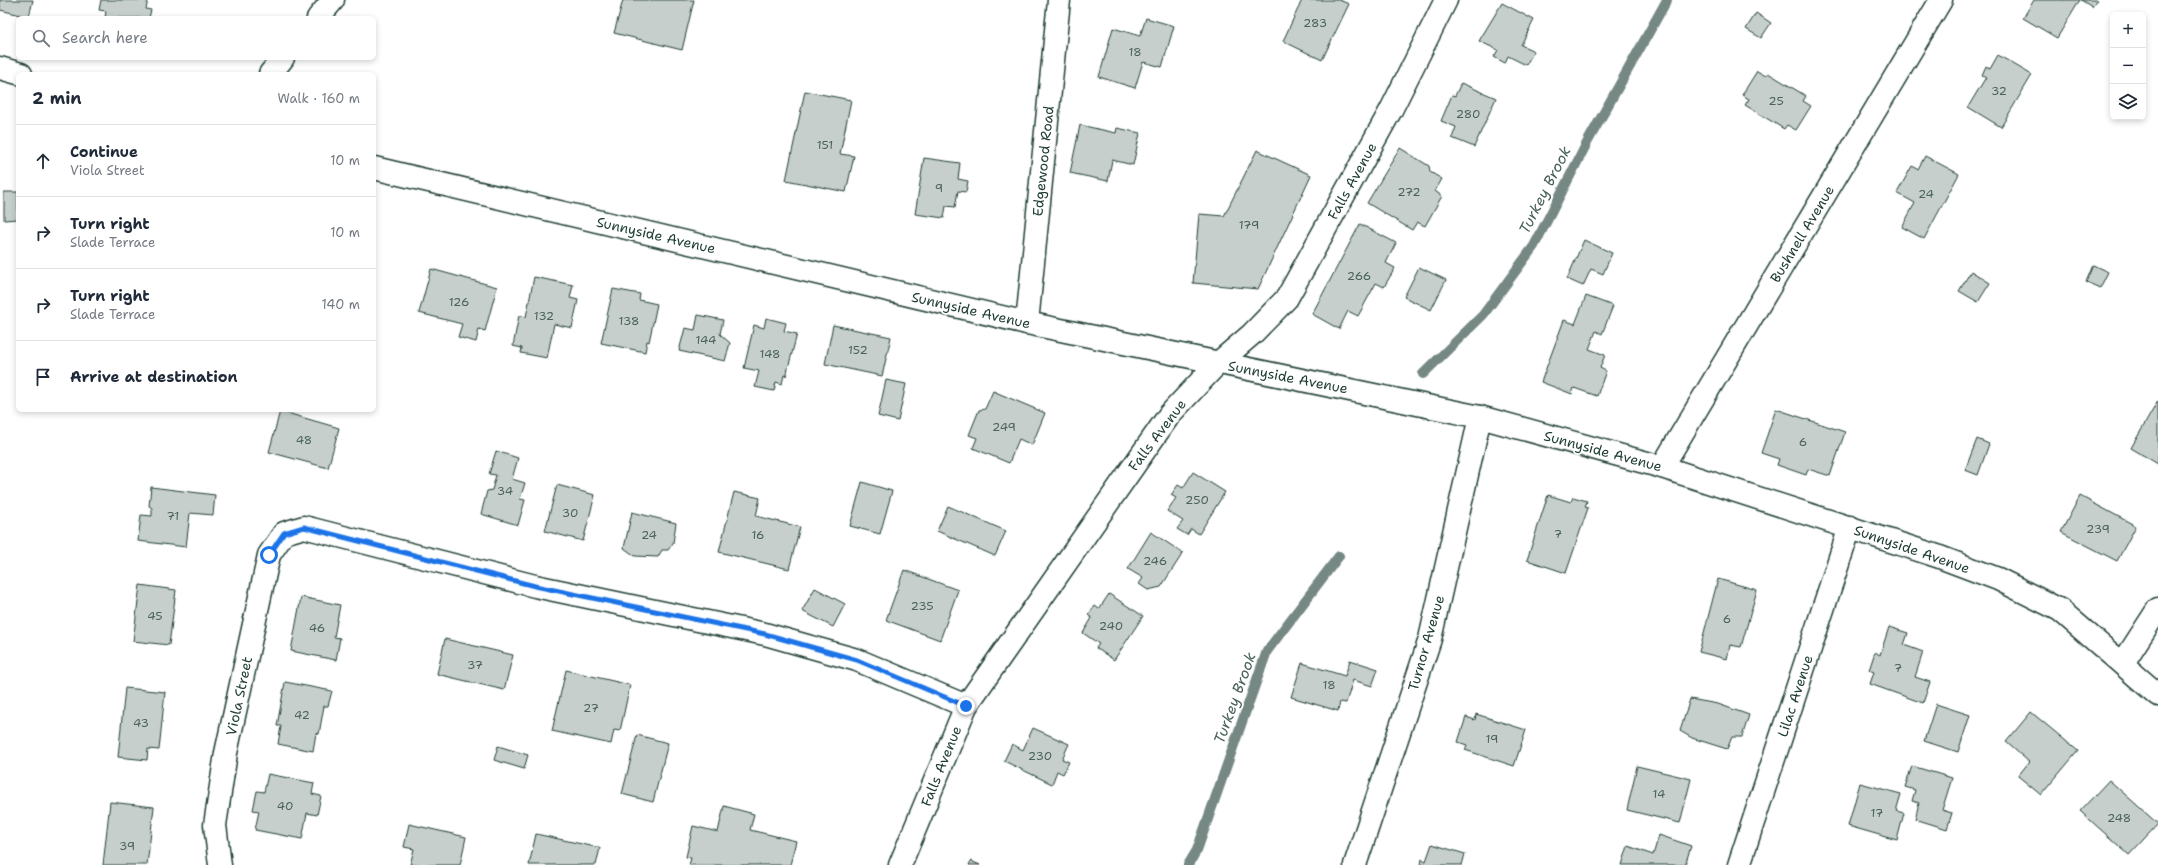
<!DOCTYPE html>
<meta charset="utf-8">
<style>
body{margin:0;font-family:"Shantell Sans",sans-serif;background:#f6f6f7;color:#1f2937}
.controls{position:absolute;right:12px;top:12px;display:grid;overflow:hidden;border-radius:6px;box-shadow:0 2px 6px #0003}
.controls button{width:36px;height:36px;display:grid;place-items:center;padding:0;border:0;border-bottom:1px solid #e0e1e3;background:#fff;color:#1f2937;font:20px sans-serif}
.stop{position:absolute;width:12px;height:12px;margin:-9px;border:3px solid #1a73e8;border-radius:50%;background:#fff}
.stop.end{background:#1a73e8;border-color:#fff;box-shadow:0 1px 4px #0008}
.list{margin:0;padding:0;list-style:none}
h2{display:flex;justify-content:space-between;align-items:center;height:52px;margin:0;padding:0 16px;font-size:17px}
h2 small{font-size:13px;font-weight:400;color:#747a83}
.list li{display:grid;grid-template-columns:26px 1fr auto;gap:12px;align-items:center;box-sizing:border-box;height:72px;padding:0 16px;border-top:1px solid #e0e1e3}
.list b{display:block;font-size:15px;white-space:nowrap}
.list p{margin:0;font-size:13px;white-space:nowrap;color:#747a83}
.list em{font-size:13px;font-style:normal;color:#747a83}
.icon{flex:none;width:22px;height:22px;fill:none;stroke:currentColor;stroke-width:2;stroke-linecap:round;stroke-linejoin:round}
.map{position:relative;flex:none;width:2158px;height:865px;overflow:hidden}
.search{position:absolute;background:#fff;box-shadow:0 2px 6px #0003;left:16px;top:16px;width:360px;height:44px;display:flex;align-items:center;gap:10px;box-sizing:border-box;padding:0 14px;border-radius:6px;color:#747a83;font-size:15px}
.panel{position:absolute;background:#fff;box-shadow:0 2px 6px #0003;left:16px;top:72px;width:360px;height:340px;border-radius:6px}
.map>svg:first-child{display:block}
</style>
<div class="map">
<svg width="2158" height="865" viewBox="0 0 2158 865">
<rect width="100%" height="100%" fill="#fff"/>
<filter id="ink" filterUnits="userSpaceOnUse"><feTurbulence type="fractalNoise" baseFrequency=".025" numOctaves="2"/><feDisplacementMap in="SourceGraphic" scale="8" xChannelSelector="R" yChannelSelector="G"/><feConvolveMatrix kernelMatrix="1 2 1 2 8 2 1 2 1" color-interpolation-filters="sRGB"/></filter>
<g filter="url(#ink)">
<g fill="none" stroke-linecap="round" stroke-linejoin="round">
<path stroke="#758883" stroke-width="10" d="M 1423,374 L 1483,315 L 1534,246 L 1588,141 L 1667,0
M 1188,865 L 1197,850 L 1267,651 L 1339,556"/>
</g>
<path fill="#c7cfcc" stroke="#1f3d34" d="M 0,0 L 33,0 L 29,17 L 0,10 Z
M 101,0 L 148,0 L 146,9 L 151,10 L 149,18 L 105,18 L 106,11 L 99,10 Z
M 623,0 L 694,0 L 682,50 L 614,33 Z
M 1302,0 L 1339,0 L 1349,4 L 1322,60 L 1283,41 Z
M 2034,0 L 2080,0 L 2057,38 L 2023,18 Z
M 2081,0 L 2097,0 L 2092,7 Z
M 1502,3 L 1534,20 L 1521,45 L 1534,51 L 1526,65 L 1508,56 L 1505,63 L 1494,57 L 1498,50 L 1479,41 Z
M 1756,13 L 1771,23 L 1761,38 L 1746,29 Z
M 1146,18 L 1174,26 L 1162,67 L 1143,62 L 1135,88 L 1099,77 L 1113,28 L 1140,36 Z
M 1998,55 L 2032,75 L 2001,127 L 1968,107 L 1986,77 L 1982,75 L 1986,66 L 1990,69 Z
M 1757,71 L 1766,76 L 1768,73 L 1806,96 L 1803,101 L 1811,106 L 1796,130 L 1787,125 L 1784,129 L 1745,105 L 1749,99 L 1742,95 Z
M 1461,83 L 1496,98 L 1474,147 L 1452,138 L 1456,127 L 1441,121 L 1452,95 L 1455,96 Z
M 805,91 L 851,100 L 840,154 L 854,156 L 846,192 L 786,180 Z
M 1080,125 L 1116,133 L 1117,128 L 1140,133 L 1133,165 L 1112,160 L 1108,181 L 1070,173 Z
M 1400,148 L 1429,166 L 1430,172 L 1442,179 L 1435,191 L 1442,196 L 1425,226 L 1417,222 L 1412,230 L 1367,203 Z
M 1257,150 L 1311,175 L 1258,289 L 1193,283 L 1199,214 L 1224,216 Z
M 1925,156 L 1959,174 L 1924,239 L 1902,227 L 1915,203 L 1897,193 L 1912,166 L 1918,169 Z
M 924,158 L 960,163 L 958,179 L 968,181 L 966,192 L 958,191 L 955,207 L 946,206 L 944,218 L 915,214 Z
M 4,192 L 18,192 L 18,219 L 4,220 Z
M 1360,224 L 1396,243 L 1386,263 L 1395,268 L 1384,287 L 1376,283 L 1358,316 L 1348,311 L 1339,329 L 1312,314 Z
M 1584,240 L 1612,253 L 1603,274 L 1591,269 L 1583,286 L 1567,279 Z
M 2093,265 L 2108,272 L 2100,288 L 2086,282 Z
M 1419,267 L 1446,280 L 1431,310 L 1404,297 Z
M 431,269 L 497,287 L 485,331 L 479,329 L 476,342 L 458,337 L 462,324 L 419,313 Z
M 1971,271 L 1990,283 L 1978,302 L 1959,291 Z
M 534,277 L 573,285 L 570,298 L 578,300 L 572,328 L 554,324 L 547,358 L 521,353 L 522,348 L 513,346 L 519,315 L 526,317 Z
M 613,289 L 640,294 L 639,300 L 657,304 L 649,342 L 647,341 L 645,352 L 601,343 Z
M 1586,296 L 1613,306 L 1602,334 L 1596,331 L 1589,349 L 1605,355 L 1600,368 L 1606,371 L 1597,396 L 1574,388 L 1572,394 L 1541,382 L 1564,320 L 1575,324 Z
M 698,315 L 723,320 L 720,334 L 730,343 L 725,361 L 679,351 L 685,328 L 695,330 Z
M 766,318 L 786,323 L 784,331 L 797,334 L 786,376 L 784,375 L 782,384 L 776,382 L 774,391 L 755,387 L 759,371 L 744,368 L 754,325 L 764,328 Z
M 833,325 L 891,337 L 882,376 L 825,364 Z
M 886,380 L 906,384 L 898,421 L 878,416 Z
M 993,391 L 1045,413 L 1032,445 L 1019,439 L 1009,463 L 973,448 L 977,438 L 969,435 L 979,410 L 985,409 Z
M 2158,401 L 2158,464 L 2131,448 Z
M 1776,409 L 1845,432 L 1830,476 L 1808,469 L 1806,475 L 1777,465 L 1779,459 L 1761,453 Z
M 280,411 L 339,428 L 328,468 L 269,452 Z
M 1977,439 L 1989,444 L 1978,475 L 1965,470 Z
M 496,451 L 518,458 L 512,479 L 525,483 L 520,499 L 525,500 L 518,525 L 481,514 L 487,491 L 492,490 L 496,475 L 489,474 Z
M 1193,472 L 1225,492 L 1199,534 L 1191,529 L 1187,535 L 1177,529 L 1183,521 L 1167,511 L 1176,498 L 1171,495 L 1178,485 L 1183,488 Z
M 862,482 L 892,491 L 880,534 L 850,526 Z
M 557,485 L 595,495 L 583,541 L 545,531 Z
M 151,487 L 215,495 L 213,515 L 190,513 L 186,547 L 138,541 L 141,515 L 152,516 L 152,508 L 149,506 Z
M 734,492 L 760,498 L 756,516 L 800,527 L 789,569 L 719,552 Z
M 1548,495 L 1571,502 L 1573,497 L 1587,501 L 1585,507 L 1588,508 L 1566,573 L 1527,560 Z
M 2080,496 L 2136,526 L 2117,561 L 2061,532 Z
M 948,506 L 1006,531 L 995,556 L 937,531 Z
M 632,512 L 676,523 L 673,543 L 668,550 L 662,550 L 658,557 L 635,556 L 624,548 Z
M 1151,532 L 1183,553 L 1161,587 L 1148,590 L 1139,584 L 1143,578 L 1128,569 Z
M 904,570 L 958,590 L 940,640 L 886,620 Z
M 1718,579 L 1757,590 L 1741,647 L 1730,645 L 1727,659 L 1699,652 Z
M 140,585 L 176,590 L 169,645 L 133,641 Z
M 815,588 L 845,604 L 833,627 L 802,611 Z
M 1109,594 L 1143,616 L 1114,660 L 1096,648 L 1099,644 L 1083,633 L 1092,618 L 1088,615 L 1095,606 L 1099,609 Z
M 301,597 L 340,605 L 334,637 L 340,638 L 336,660 L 291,651 Z
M 1889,627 L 1908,633 L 1904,645 L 1923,652 L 1915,677 L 1930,682 L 1923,703 L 1870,684 L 1874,672 L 1869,670 L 1875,652 L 1880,655 Z
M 445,639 L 513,655 L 504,690 L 437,674 Z
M 1350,660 L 1378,669 L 1372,686 L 1353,680 L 1346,703 L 1340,702 L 1338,711 L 1291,697 L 1302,663 L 1345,676 Z
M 566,670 L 630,685 L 620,731 L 614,730 L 611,744 L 552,731 Z
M 285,682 L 332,691 L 328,706 L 324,706 L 319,734 L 316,733 L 313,751 L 278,744 L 281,726 L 277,726 Z
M 125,688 L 165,692 L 159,750 L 148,749 L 147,760 L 118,757 Z
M 1690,699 L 1718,704 L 1749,715 L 1742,737 L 1732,737 L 1727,749 L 1692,738 L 1680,731 Z
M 1936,704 L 1970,715 L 1958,752 L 1924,741 Z
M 2031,712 L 2078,751 L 2041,795 L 2018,776 L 2029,762 L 2006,742 Z
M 1476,714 L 1526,730 L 1514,766 L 1465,750 L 1467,745 L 1458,742 L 1466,717 L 1475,720 Z
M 1033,728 L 1069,744 L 1062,759 L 1069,762 L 1063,774 L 1057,771 L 1052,784 L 1004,761 L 1012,744 L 1023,750 Z
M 637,735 L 668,743 L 653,802 L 622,794 Z
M 498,746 L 528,755 L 524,769 L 494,760 Z
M 1637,766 L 1691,779 L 1680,823 L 1627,810 Z
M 1912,766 L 1952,778 L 1942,810 L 1952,813 L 1947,829 L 1915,819 L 1919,803 L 1912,801 L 1915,790 L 1905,787 Z
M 268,774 L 314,783 L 312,794 L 321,796 L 317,815 L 307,813 L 302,839 L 255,830 L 259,811 L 253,810 L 257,791 L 264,792 Z
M 2109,780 L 2158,824 L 2129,855 L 2080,811 Z
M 1860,783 L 1901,794 L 1896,811 L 1904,813 L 1897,840 L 1848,826 Z
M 110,802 L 154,807 L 147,865 L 103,865 Z
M 724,806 L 754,814 L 750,830 L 796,841 L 790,865 L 689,865 L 691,858 L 686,857 L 693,826 L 718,832 Z
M 409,824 L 466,837 L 460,865 L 410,865 L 414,849 L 404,847 Z
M 536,834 L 600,848 L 596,865 L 529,865 Z
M 1659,835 L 1691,846 L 1685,865 L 1622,865 L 1628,846 L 1653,855 Z
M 1432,844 L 1465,854 L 1462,865 L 1421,865 L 1422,859 L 1426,861 Z
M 971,861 L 980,865 L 969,865 Z"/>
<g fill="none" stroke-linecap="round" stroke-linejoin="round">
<g stroke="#1f3d34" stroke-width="25">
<path id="street" d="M 318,18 L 333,0
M 270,74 L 283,58
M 1027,323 L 1059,0
M 1662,467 L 1941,0
M 2123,663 L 2158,609
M 220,865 L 215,825 L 226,753 L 269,555 L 284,533 L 304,527 L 535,586 L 765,634 L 857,660 L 966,706
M 1355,865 L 1430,639 L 1480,417
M 1739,865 L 1850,527"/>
</g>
<g stroke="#1f3d34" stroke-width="25">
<path id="secondary" d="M 0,68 L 21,74
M 374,168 L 1027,323 L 1480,417 L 1662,467 L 1937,556 L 1998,579 L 2060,610 L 2158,695
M 900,865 L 966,706 L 1170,414 L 1217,364 L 1252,334 L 1287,298 L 1391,110 L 1446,0"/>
</g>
<use href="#street" stroke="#fff" stroke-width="22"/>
<use href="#secondary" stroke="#fff" stroke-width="22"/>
</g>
</g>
<g fill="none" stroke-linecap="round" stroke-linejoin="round" filter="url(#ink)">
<path stroke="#1a73e8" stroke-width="5" d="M 269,555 L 284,533 L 304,527 L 535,586 L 765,634 L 857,660 L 966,706"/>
</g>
<g text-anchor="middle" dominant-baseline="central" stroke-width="3.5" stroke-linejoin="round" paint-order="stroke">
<g font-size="12" fill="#49625a">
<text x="1315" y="23">283</text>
<text x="1135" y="52">18</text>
<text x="1999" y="91">32</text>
<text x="1776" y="101">25</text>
<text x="1468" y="114">280</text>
<text x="825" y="145">151</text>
<text x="939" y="188">9</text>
<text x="1409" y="192">272</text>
<text x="1926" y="194">24</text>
<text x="1249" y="225">179</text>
<text x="1359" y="276">266</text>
<text x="459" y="302">126</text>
<text x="544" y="316">132</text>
<text x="629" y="321">138</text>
<text x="706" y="340">144</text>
<text x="858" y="350">152</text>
<text x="770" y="354">148</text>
<text x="1004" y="427">249</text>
<text x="304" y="440">48</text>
<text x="1803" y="442">6</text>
<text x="505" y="491">34</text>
<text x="1197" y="500">250</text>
<text x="570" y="513">30</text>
<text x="173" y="516">71</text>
<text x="2098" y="529">239</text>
<text x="1558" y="534">7</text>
<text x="649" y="535">24</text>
<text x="758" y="535">16</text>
<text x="1155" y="561">246</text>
<text x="922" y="606">235</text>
<text x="155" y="616">45</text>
<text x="1727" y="619">6</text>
<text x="1111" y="626">240</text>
<text x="317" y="628">46</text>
<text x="475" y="665">37</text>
<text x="1898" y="668">7</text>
<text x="1329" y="685">18</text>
<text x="591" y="708">27</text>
<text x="302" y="715">42</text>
<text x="141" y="723">43</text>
<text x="1492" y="739">19</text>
<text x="1040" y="756">230</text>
<text x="1659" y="794">14</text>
<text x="285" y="806">40</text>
<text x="1877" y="813">17</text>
<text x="2119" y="818">248</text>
<text x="127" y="846">39</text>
</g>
<g font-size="14" fill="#1f3d34" stroke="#fff">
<text transform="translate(1043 161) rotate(-84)">Edgewood Road</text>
<text transform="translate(1352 181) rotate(-61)">Falls Avenue</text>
<text transform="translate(1802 234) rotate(-59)">Bushnell Avenue</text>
<text transform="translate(656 235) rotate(13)">Sunnyside Avenue</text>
<text transform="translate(971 310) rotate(13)">Sunnyside Avenue</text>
<text transform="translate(1288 377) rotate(11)">Sunnyside Avenue</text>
<text transform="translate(1157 435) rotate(-53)">Falls Avenue</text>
<text transform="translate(1603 451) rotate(15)">Sunnyside Avenue</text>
<text transform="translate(1912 549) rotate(19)">Sunnyside Avenue</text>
<text transform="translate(1426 643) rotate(-74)">Turnor Avenue</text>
<text transform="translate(239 696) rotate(-78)">Viola Street</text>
<text transform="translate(1795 696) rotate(-72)">Lilac Avenue</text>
<text transform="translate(941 766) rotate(-68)">Falls Avenue</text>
</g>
<g font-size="15" font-style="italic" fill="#4a625b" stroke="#fff">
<text transform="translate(1545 190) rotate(-63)">Turkey Brook</text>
<text transform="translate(1235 698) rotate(-70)">Turkey Brook</text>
</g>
</g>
</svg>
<div class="controls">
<button>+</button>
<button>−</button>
<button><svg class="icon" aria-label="layers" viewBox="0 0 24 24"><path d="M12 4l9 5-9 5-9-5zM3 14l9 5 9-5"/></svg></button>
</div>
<div class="stop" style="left:269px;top:555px"></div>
<div class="stop end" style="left:966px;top:706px"></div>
<div class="search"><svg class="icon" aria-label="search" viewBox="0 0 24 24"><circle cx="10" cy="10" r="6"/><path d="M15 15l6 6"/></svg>Search here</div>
<section class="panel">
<h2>2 min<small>Walk · 160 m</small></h2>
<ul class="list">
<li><svg class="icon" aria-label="ahead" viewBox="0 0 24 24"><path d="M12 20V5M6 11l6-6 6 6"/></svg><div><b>Continue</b><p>Viola Street</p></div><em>10 m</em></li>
<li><svg class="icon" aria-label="right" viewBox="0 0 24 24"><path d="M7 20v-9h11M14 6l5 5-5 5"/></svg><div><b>Turn right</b><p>Slade Terrace</p></div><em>10 m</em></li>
<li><svg class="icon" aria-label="right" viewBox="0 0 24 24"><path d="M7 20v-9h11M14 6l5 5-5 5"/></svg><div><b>Turn right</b><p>Slade Terrace</p></div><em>140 m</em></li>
<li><svg class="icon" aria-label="arrive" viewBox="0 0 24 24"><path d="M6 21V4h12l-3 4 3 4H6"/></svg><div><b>Arrive at destination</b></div></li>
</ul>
</section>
</div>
